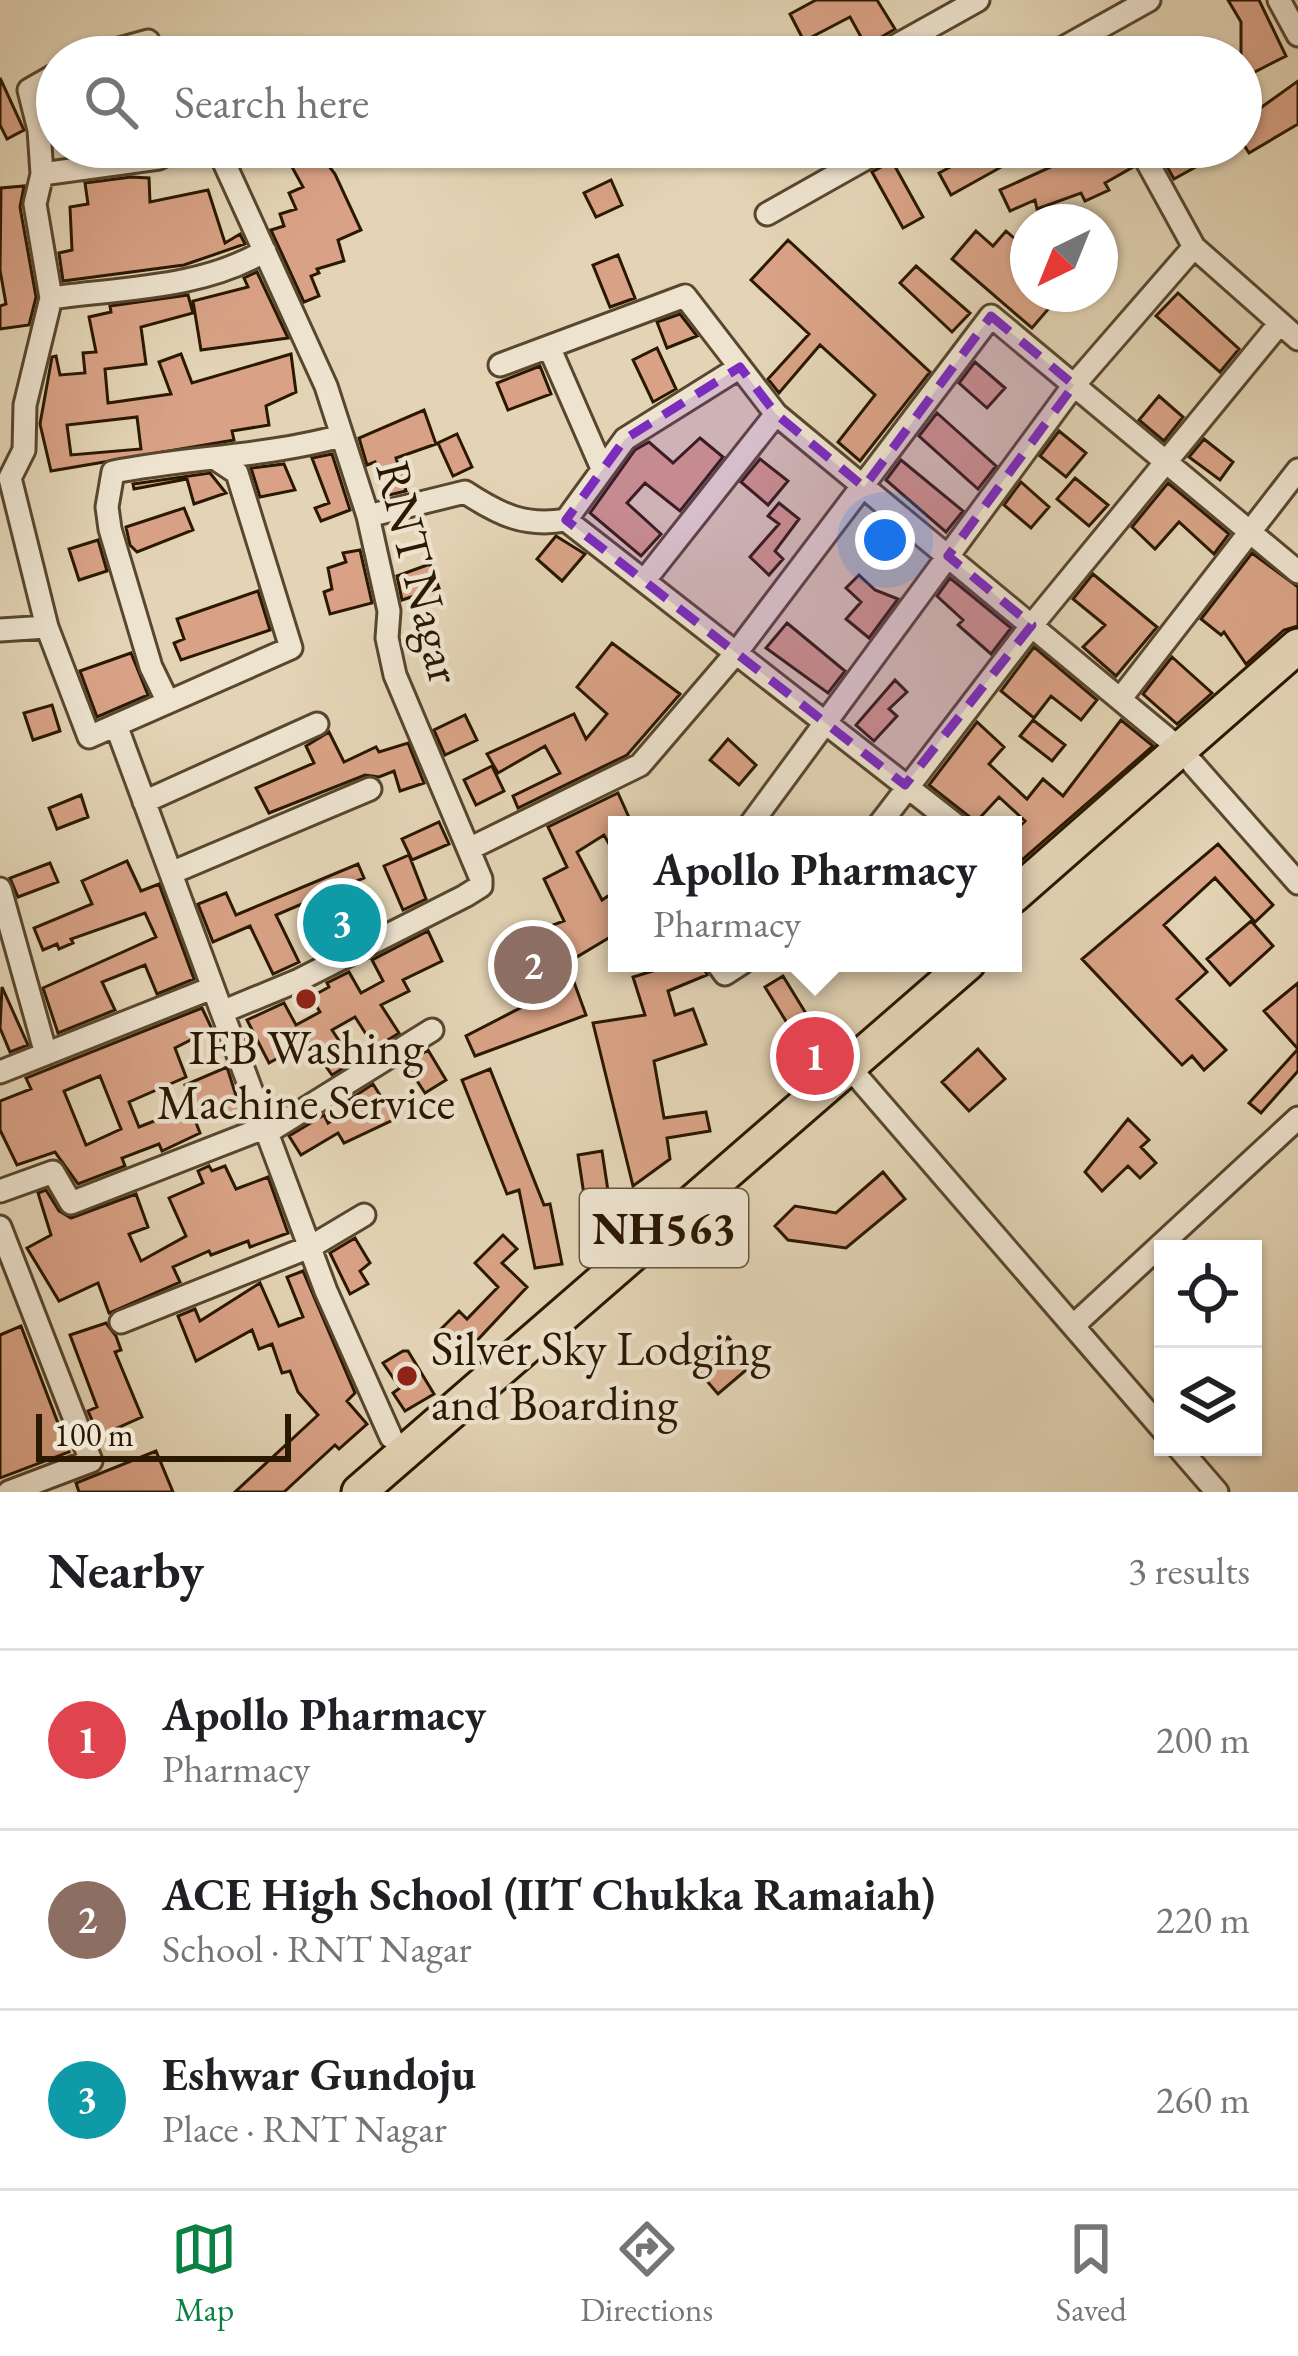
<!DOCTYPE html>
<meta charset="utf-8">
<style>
body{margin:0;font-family:"EB Garamond",serif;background:#f2f2f2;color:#202124}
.controls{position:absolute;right:36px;bottom:36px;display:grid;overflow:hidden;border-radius:0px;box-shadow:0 3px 9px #0004}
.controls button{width:108px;height:108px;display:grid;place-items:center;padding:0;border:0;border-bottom:3px solid #e0e0e0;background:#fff;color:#202124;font:60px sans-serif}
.compass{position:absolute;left:1010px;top:204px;width:108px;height:108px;border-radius:50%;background:#fff;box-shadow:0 3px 9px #0004;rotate:223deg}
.scale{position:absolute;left:36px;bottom:30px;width:255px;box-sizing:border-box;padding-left:12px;border:6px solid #2a1801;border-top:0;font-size:33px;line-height:42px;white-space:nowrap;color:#2a1801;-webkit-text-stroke:9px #ede3cf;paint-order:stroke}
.you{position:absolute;left:885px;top:540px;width:42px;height:42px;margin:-30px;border:9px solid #fff;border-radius:50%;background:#1a73e8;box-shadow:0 0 0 18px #1a73e833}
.badge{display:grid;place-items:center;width:78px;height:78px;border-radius:50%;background:#0b8043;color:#fff;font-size:39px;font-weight:700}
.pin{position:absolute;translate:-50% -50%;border:6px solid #fff;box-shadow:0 3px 12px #0006}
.popup{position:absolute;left:608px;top:816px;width:414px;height:156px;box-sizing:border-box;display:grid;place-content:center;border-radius:0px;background:#fff;filter:drop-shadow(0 3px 9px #0005);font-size:39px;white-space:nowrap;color:#757577}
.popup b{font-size:45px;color:#202124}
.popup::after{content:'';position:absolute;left:50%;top:100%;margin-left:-24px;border:24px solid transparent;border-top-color:#fff}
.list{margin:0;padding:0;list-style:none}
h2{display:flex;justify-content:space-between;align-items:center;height:156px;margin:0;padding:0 48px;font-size:51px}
h2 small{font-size:39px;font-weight:400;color:#757577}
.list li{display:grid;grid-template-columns:78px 1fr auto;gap:36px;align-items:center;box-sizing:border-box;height:180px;padding:0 48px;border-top:3px solid #e0e0e0}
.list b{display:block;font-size:45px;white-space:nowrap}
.list p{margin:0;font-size:39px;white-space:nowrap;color:#757577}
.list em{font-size:39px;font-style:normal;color:#757577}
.icon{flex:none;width:66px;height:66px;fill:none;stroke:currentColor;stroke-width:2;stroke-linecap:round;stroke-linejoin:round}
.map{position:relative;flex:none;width:1298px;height:1492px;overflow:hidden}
.search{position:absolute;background:#fff;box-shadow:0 3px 9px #0004;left:36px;right:36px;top:36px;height:132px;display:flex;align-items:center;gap:30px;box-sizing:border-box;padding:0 42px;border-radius:66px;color:#757577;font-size:45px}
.sheet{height:696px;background:#fff}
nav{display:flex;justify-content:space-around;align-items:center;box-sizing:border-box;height:168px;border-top:3px solid #e0e0e0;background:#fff;font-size:33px;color:#757577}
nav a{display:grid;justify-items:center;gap:6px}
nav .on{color:#0b8043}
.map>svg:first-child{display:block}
</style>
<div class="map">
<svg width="1298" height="1492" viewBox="0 0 1298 1492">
<rect width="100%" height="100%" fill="#e3d4b5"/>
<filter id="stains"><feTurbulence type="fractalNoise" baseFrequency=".00167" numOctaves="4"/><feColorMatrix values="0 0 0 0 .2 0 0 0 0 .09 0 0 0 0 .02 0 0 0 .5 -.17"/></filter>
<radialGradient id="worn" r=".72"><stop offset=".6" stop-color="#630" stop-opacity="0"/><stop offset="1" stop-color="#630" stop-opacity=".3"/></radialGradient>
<path fill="#d9a286" stroke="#2a1801" stroke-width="3" fill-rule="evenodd" d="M 816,0 L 877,0 L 895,29 L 866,46 L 850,17 L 804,41 L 790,14 Z
M 1228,0 L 1259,0 L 1286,56 L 1241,79 L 1241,22 Z
M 0,78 L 24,130 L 7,139 L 0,125 Z
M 1298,81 L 1298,124 L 1249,153 L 1241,140 L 1241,122 Z
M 281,147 L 321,147 L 318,152 L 335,174 L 361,230 L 338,240 L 344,261 L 317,269 L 319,273 L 311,276 L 319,296 L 304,302 L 271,230 L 284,226 L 280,214 L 296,209 L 289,193 L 303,187 Z
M 963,147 L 1037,147 L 951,195 L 939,173 L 969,157 Z
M 1095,147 L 1124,147 L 1133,167 L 1105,183 L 1109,190 L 1085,201 L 1081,193 L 1037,209 L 1035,200 L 1010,211 L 1000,190 Z
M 1156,147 L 1190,147 L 1201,164 L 1174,179 Z
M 892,161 L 923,217 L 903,228 L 872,172 Z
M 131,177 L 149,178 L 150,202 L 208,190 L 225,243 L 240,234 L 245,244 L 184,265 L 63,281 L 59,253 L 72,250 L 70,207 L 88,204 L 85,183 Z
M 611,180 L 622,205 L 596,217 L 584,193 Z
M 24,186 L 20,207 L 36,297 L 29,325 L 0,329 L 0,306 L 6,304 L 0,270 L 1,188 Z
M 976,231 L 993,246 L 1006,231 L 1028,250 L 1028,294 L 1048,294 L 1056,300 L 1032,328 L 952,259 Z
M 788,240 L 930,372 L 860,461 L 838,442 L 875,395 L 820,345 L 779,393 L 768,379 L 809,334 L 751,280 Z
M 618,255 L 635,298 L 610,307 L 593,265 Z
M 916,266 L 970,313 L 952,332 L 900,283 Z
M 257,272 L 288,338 L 201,350 L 193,301 L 248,287 L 244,278 Z
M 1178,293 L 1239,349 L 1220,372 L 1156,316 Z
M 188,295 L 193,313 L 141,327 L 146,364 L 105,369 L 108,403 L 171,394 L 159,362 L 181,354 L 192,383 L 291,354 L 296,392 L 266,406 L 269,425 L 232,431 L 234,440 L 51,471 L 40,424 L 52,357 L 56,356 L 60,375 L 85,373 L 83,353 L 96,352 L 89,317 L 111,312 L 110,306 ZM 137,417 L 141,449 L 71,455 L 67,425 Z
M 680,314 L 697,336 L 667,348 L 657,322 Z
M 657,348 L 676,389 L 653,402 L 633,360 Z
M 975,362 L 1005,388 L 987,408 L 959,383 Z
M 540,366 L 551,394 L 508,410 L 497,383 Z
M 1159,396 L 1183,417 L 1164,441 L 1139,420 Z
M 424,410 L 436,444 L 396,458 L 406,491 L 385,496 L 375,462 L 367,465 L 359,438 Z
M 937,413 L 996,466 L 978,489 L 919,436 Z
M 1059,431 L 1086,453 L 1066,477 L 1040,456 Z
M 457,434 L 472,467 L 453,476 L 438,443 Z
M 700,438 L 723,457 L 680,511 L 645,483 L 627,503 L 661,534 L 641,556 L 590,513 L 635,450 L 649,442 L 673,463 Z
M 1204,439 L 1233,462 L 1220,480 L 1189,457 Z
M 332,454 L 350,510 L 321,521 L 315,508 L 329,503 L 312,458 Z
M 760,459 L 788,481 L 768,505 L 741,482 Z
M 901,460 L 963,511 L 946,532 L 886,480 Z
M 284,464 L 295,490 L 260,497 L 251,468 Z
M 210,473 L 226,493 L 194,504 L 187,479 L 134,489 L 133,484 Z
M 1075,478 L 1108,505 L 1089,526 L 1057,499 Z
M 1021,482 L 1049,507 L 1031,528 L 1004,505 Z
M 1168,483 L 1229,534 L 1214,554 L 1179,522 L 1155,549 L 1132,527 Z
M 779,503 L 799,519 L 775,551 L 783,559 L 769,575 L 750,557 L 779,524 L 768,516 Z
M 184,508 L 193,530 L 137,552 L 130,545 L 126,527 Z
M 556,536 L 585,554 L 562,581 L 537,559 Z
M 98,540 L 107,571 L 79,580 L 69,549 Z
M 360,550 L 372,603 L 330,614 L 324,592 L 332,589 L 328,568 L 346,562 L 343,553 Z
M 1252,553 L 1298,587 L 1298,626 L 1284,630 L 1246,664 L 1224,632 L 1221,635 L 1201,619 Z
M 430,564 L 439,588 L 402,600 L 397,576 Z
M 1093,574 L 1157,627 L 1116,676 L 1083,647 L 1105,625 L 1073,599 Z
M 859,575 L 875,590 L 898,599 L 869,638 L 846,619 L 861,602 L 846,588 Z
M 950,578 L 1011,628 L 991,654 L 958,625 L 963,620 L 937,596 Z
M 258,591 L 270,630 L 181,660 L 174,643 L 184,639 L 177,619 Z
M 787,623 L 845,671 L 828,693 L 766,648 Z
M 612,643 L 680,694 L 627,755 L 518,808 L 513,796 L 560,773 L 545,746 L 498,773 L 487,754 L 574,714 L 586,739 L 607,714 L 577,687 Z
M 1034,647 L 1097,700 L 1081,720 L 1051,696 L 1034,718 L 1001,691 Z
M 131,653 L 148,695 L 97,717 L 80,671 Z
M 1172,657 L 1212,693 L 1177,724 L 1143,694 Z
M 895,680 L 907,692 L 889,709 L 897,716 L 874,741 L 856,725 Z
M 52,705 L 60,731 L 33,740 L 24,713 Z
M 465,715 L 477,740 L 445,755 L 434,730 Z
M 1033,720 L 1065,745 L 1052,761 L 1020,736 Z
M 1121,720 L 1153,746 L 1022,860 L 1013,851 L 1013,833 L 1025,821 L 999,797 L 976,822 L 929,785 L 977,722 L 1004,747 L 989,764 L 1027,799 L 1043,779 L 1063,796 Z
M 329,732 L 344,762 L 376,747 L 379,752 L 408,743 L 424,783 L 400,791 L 394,771 L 379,777 L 365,775 L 269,813 L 256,788 L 314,763 L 306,746 Z
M 728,739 L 756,765 L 739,785 L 710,760 Z
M 492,766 L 504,791 L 476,805 L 464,780 Z
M 618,793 L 631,822 L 617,825 L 617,858 L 604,835 L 577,852 L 602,900 L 617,890 L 617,933 L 567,963 L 586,1015 L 475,1056 L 466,1036 L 526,1005 L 502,944 L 564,921 L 544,879 L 567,867 L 548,827 Z
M 81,795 L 88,817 L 57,829 L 49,808 Z
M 439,822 L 449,844 L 412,860 L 402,839 Z
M 1218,844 L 1273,905 L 1255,922 L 1215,878 L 1164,925 L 1207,972 L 1177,999 L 1226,1050 L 1204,1070 L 1192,1056 L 1182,1065 L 1082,959 Z
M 409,855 L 426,899 L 403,910 L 384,866 Z
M 127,861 L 141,891 L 159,884 L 194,979 L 157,994 L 145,965 L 102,982 L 115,1010 L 58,1033 L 43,988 L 156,937 L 145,913 L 71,939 L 73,943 L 59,949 L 57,944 L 43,950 L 34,928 L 92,904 L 82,881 Z
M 50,863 L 58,882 L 18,897 L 10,878 Z
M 358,864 L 364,878 L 338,889 L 361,932 L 339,943 L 316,898 L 276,915 L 299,962 L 273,974 L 250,926 L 213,942 L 198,904 L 226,893 L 236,915 Z
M 1251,921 L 1273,946 L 1230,985 L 1207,959 Z
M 428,931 L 442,961 L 403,980 L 409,991 L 381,1005 L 399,1033 L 375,1048 L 355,1017 L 332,1030 L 353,1062 L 332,1075 L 308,1041 L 269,1063 L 247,1020 L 284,1003 L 296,1025 L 320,1012 L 311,997 L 329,987 L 327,983 L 349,972 L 361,993 L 383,981 L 372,960 Z
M 679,963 L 702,963 L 707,975 L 668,991 L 675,1015 L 693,1009 L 706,1044 L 654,1061 L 664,1118 L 706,1112 L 710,1131 L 667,1138 L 670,1159 L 633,1186 L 593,1023 L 645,1015 L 633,977 Z
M 783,976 L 829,1051 L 811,1062 L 765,987 Z
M 1298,983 L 1298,1071 L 1261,1113 L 1249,1103 L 1298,1049 L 1264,1011 Z
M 2,987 L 28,1045 L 10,1052 L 0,1028 Z
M 202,1008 L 212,1029 L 175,1048 L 186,1077 L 129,1102 L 139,1127 L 190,1107 L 200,1133 L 162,1151 L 159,1144 L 122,1158 L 125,1166 L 78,1184 L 55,1152 L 17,1165 L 0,1130 L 0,1101 L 31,1089 L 26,1078 ZM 100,1076 L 121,1129 L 86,1145 L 64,1091 Z
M 978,1049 L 1005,1079 L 969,1111 L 942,1082 Z
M 428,1050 L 446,1080 L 425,1093 L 406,1064 Z
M 227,1067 L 242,1115 L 229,1120 L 224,1105 L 197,1115 L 185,1085 Z
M 490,1069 L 544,1205 L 550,1204 L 562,1264 L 535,1268 L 519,1190 L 507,1194 L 462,1080 Z
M 373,1084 L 395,1119 L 344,1143 L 338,1133 L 301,1155 L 289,1136 L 324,1115 L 328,1123 L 353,1107 L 349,1100 Z
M 1128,1119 L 1149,1140 L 1141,1147 L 1156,1163 L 1140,1178 L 1128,1166 L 1102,1191 L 1085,1172 Z
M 602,1151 L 613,1224 L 589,1228 L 578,1155 Z
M 209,1166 L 212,1171 L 225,1166 L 236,1189 L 268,1177 L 288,1233 L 250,1247 L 248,1241 L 211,1255 L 209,1251 L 173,1267 L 180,1282 L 109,1313 L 98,1283 L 59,1301 L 27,1248 L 51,1235 L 38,1193 L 46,1190 L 59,1211 L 71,1218 L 136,1194 L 148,1227 L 129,1234 L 141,1261 L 186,1236 L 169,1198 L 203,1183 L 198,1171 Z
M 883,1172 L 905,1199 L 846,1248 L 788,1240 L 775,1226 L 795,1206 L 836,1213 Z
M 503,1235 L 517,1249 L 502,1263 L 527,1287 L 456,1363 L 432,1338 L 459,1311 L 467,1319 L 498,1287 L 475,1263 Z
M 355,1238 L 370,1263 L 360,1271 L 368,1284 L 350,1294 L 330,1253 Z
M 303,1271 L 355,1393 L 347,1401 L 367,1424 L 339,1449 L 335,1445 L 284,1492 L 235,1492 L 318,1415 L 298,1392 L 290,1371 L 282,1373 L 272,1344 L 259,1349 L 252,1330 L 196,1361 L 178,1316 L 195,1309 L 200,1321 L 260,1283 L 279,1326 L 303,1317 L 287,1277 Z
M 106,1323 L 116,1336 L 121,1350 L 115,1352 L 142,1417 L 99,1436 L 88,1411 L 97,1407 L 70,1335 Z
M 21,1326 L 69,1452 L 0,1478 L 0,1335 Z
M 728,1337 L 752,1365 L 718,1394 L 694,1366 Z
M 403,1351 L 408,1351 L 434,1394 L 405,1411 L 393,1393 L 400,1388 L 383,1363 Z
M 156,1451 L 173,1492 L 79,1492 L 76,1483 Z"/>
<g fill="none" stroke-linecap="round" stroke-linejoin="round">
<g stroke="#58472e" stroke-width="27">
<path id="minor" d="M 1279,0 L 1298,35
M 90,57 L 148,41 L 155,57
M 876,57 L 978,0
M 1047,57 L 1149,0
M 57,74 L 29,90 L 39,130 L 42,174 L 35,204 L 51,298 L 25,405 L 24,450 L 10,478 L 47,627 L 89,737 L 291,648 L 237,473 L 216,459
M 217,147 L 326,386 L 368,516 L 389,611 L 387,638 L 395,675 L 481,879 L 481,886 L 465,896 L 297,981 L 222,1012 L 326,1291 L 391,1437
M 1139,147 L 1194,247 L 1298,339
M 713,148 L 715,147
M 42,174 L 159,158 L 179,147
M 767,214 L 886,147
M 51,298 C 123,288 200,289 265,251
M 549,347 L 601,466
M 500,365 L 685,296 L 776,414 L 1180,749
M 368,516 L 465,492 C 500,515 525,527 566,520 L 625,439 L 740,367
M 566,520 L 956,825
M 644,581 L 776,414
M 0,630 L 47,627
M 1121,698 L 1298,470
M 168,702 L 151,667 L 110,529 L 107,507 L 113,472 C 190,457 265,457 341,436
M 116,725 L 222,1012
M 1193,764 L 1298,883
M 144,802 L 317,724
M 750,825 L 1074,385 L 1194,247
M 879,825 L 1032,625 L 1280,323
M 471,848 L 640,765 L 736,653 L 991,316 L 1298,572
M 171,873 L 370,789
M 0,889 L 46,1054
M 717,963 L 725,974 L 742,963
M 849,1067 L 1163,1430
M 0,1072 L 212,988
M 268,1132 L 432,1030
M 0,1191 L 53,1172 L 71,1203 L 266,1127
M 0,1227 L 91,1461 L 9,1492
M 121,1322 L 312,1246 L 364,1215
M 1073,1326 L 1298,1118
M 1178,1447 L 1217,1492"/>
</g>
<g stroke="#2a1801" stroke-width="39">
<path id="trunk" d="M 1013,896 L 1298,646
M 359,1492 L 968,963"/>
</g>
<use href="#minor" stroke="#ede3cf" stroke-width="21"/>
<use href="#trunk" stroke="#e3d4b5" stroke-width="33"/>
</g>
<path fill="#7b2cbf" fill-opacity="0.2" stroke="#7b2cbf" stroke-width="9" stroke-dasharray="24 15" stroke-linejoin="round" d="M 991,316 L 1074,385 L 948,556 L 1032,625 L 905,785 L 566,520 L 625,439 L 740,367 L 776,414 L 864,487 Z"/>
<g fill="#8f2418" stroke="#ede3cf" stroke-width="4.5">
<circle cx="306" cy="999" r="12"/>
<circle cx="407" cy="1376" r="12"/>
</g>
<g text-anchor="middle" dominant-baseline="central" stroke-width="9" stroke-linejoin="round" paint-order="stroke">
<rect fill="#ede3cf" stroke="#64553f" stroke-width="3" x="580" y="1189" width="168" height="78" rx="9"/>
<g font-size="45" font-weight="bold" fill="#2a1801">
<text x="664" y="1228">NH563</text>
</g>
<g font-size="48" fill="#2a1801" stroke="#ede3cf">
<text transform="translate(420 572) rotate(76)">RNT Nagar</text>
</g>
<g font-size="48" fill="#2a1801" stroke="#ede3cf">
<text x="306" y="1047">IFB Washing<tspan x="306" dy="55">Machine Service</tspan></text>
<text x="431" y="1348" text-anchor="start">Silver Sky Lodging<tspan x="431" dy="55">and Boarding</tspan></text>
</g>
</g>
<rect width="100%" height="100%" filter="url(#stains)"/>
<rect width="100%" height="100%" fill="url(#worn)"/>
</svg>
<div class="controls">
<button><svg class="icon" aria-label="locate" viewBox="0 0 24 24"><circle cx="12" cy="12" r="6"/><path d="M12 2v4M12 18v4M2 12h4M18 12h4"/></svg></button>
<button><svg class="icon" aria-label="layers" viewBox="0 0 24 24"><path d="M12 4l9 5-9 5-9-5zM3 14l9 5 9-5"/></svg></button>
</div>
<svg class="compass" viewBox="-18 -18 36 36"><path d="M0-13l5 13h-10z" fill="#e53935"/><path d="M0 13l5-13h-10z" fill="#757577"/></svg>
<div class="scale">100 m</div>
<div class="you"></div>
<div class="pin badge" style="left:815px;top:1056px;background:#e0444e">1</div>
<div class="popup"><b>Apollo Pharmacy</b>Pharmacy</div>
<div class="pin badge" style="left:533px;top:965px;background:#8d6e63">2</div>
<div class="pin badge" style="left:342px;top:923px;background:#0f9aa8">3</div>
<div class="search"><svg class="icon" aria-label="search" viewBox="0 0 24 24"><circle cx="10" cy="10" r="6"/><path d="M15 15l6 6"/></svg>Search here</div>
</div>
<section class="sheet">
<h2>Nearby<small>3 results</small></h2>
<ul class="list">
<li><span class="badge" style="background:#e0444e">1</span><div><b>Apollo Pharmacy</b><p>Pharmacy</p></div><em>200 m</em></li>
<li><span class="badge" style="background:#8d6e63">2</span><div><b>ACE High School (IIT Chukka Ramaiah)</b><p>School · RNT Nagar</p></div><em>220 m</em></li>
<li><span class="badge" style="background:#0f9aa8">3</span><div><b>Eshwar Gundoju</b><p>Place · RNT Nagar</p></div><em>260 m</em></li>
</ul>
</section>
<nav>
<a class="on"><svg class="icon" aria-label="map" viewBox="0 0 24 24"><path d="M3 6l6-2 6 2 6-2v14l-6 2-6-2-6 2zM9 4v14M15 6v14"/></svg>Map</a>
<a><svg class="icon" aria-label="directions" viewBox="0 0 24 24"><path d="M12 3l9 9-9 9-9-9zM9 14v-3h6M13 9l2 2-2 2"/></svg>Directions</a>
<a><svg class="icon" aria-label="saved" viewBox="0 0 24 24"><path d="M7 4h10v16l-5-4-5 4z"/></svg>Saved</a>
</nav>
